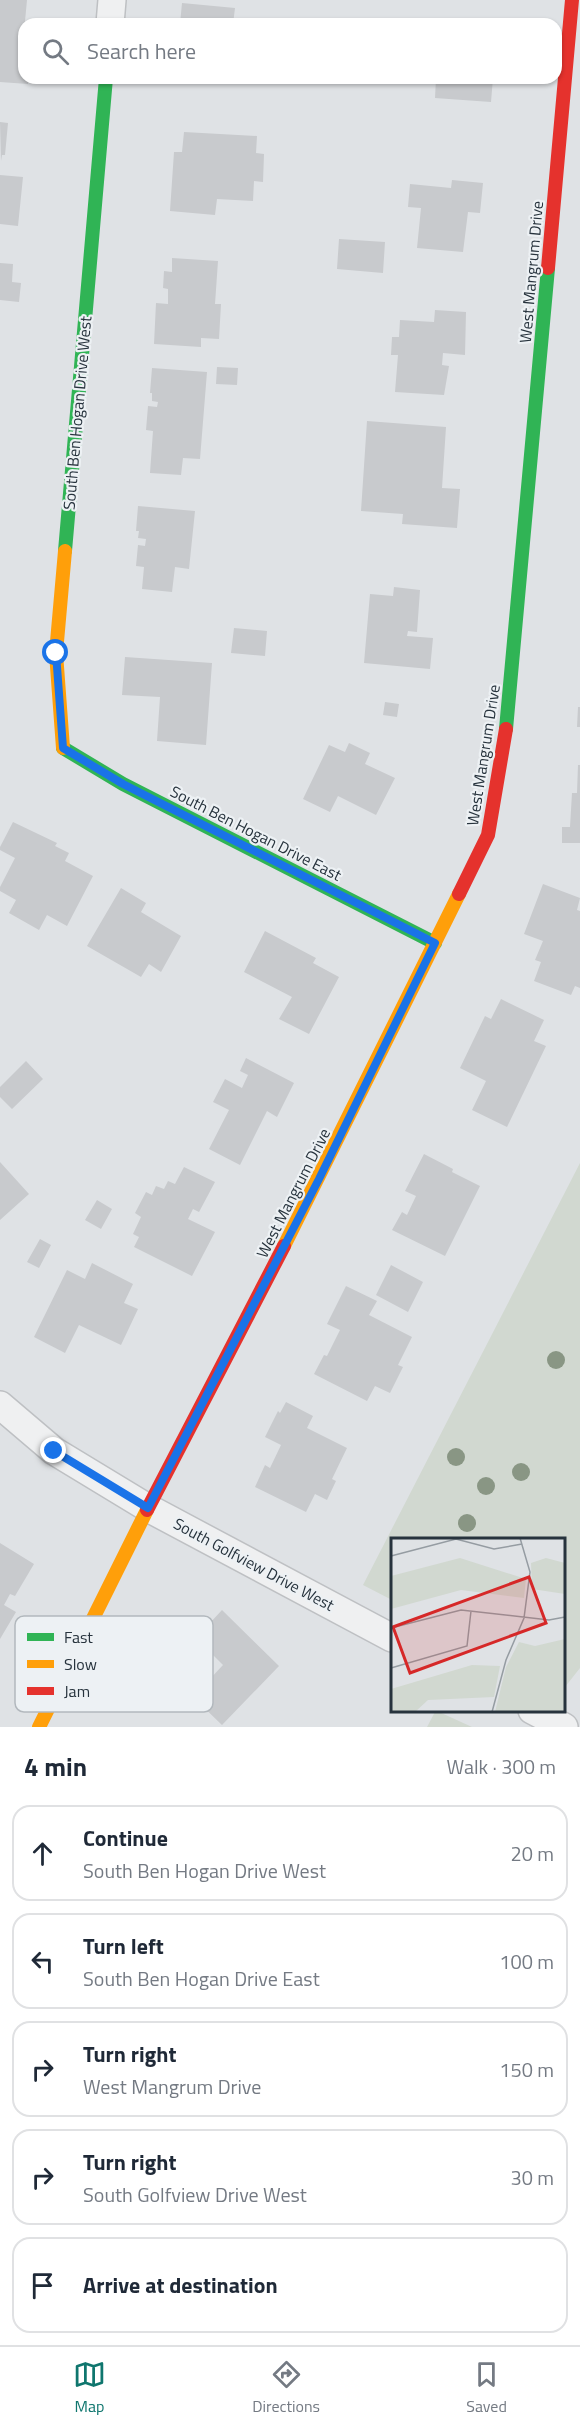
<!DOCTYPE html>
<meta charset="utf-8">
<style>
body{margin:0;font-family:"Titillium Web",sans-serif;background:#f6f6f7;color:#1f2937}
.stop{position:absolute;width:18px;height:18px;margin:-14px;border:4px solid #1a73e8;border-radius:50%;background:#fff}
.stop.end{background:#1a73e8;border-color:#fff;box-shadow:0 2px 6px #0008}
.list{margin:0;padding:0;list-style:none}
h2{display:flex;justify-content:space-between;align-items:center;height:78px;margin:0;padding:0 24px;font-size:26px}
h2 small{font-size:20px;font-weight:400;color:#747a83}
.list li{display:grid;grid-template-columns:39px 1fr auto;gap:18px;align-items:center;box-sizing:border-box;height:96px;margin:0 12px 12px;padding:0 12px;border:2px solid #e0e1e3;border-radius:18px}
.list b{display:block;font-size:22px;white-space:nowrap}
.list p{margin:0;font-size:20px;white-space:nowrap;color:#747a83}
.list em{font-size:20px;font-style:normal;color:#747a83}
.icon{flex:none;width:33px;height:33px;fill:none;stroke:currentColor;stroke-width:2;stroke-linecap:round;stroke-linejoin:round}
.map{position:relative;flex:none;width:580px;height:1727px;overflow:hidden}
.search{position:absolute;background:#fff;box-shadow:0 2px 4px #0004;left:18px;right:18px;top:18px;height:66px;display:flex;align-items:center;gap:15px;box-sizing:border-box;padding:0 21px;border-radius:18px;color:#747a83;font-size:22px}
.sheet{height:618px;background:#fff}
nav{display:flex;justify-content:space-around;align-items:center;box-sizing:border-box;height:84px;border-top:2px solid #e0e1e3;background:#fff;font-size:16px;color:#747a83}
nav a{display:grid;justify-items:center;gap:3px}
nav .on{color:#0f766e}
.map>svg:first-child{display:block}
</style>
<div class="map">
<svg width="580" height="1727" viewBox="0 0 580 1727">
<rect width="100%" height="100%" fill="#dfe2e5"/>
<path fill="#d1d8d0" d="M 580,1163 L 580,1668 L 565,1687 L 564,1540 L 392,1540 L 392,1600 L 363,1585 Z
M 436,1710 L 437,1711 L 472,1727 L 427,1727 Z"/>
<path fill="#c8cacd" d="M 0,0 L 27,0 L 22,53 L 24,53 L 24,78 L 29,78 L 28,84 L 0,82 Z
M 182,3 L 235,8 L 233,24 L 180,24 Z
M 436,78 L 493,78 L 491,102 L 435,98 Z
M 0,122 L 8,123 L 5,155 L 2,155 L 1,161 Z
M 184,132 L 257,136 L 256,153 L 264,154 L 263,182 L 254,181 L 253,201 L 217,199 L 215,215 L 170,211 L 174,152 L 182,152 Z
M 0,175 L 23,177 L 18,226 L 0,224 Z
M 452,180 L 483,183 L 480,213 L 468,212 L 463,252 L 417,248 L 421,208 L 408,207 L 410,184 L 451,188 Z
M 339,239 L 385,242 L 383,273 L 337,269 Z
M 172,258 L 218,261 L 215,304 L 221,304 L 219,339 L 201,338 L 201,347 L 154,344 L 156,303 L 168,304 L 168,289 L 163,288 L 164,271 L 172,272 Z
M 0,263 L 13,264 L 12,282 L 21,283 L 19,302 L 0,300 Z
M 435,310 L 466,312 L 465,355 L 443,353 L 442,365 L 449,366 L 444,395 L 395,392 L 398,355 L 391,355 L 392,337 L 399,337 L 400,320 L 434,322 Z
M 217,367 L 238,368 L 237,385 L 216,384 Z
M 152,368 L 207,372 L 200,459 L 183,458 L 181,475 L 150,473 L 153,431 L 146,430 L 148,406 L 157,407 L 158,402 L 152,401 L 152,393 L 150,393 Z
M 367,421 L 446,427 L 442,488 L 460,489 L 457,528 L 402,524 L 403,514 L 361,511 Z
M 138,506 L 195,511 L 189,569 L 175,567 L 172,592 L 142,589 L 144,567 L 136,566 L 138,545 L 145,546 L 146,539 L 138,538 L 139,531 L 136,531 Z
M 394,587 L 420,590 L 417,632 L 408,631 L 407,636 L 433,638 L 430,669 L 364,663 L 370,594 L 393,596 Z
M 234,628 L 267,631 L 265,656 L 231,653 Z
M 125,657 L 212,663 L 206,745 L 157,741 L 160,697 L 122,695 Z
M 385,702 L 399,704 L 397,717 L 383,715 Z
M 578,707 L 580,707 L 580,727 L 577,727 Z
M 349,743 L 370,753 L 365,764 L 395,778 L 376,815 L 338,796 L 330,812 L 303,799 L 329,745 L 345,752 Z
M 578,765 L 580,765 L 580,843 L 562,843 L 562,827 L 570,827 L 572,793 L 577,793 Z
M 13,822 L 57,843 L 55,846 L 69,853 L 65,861 L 93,876 L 67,926 L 47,915 L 39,930 L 9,913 L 16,900 L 0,891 L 0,887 L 15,858 L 0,850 L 0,847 Z
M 543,884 L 580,898 L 577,910 L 580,911 L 580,988 L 575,986 L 571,995 L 534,981 L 541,962 L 535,960 L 543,941 L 524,934 Z
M 121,888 L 146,903 L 141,912 L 181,936 L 161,972 L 149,964 L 141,977 L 87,946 Z
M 265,931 L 316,958 L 313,963 L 339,977 L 309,1034 L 279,1019 L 292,997 L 244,972 Z
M 501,999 L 544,1020 L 534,1041 L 546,1046 L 507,1127 L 472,1110 L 486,1081 L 460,1068 L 485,1016 L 491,1019 Z
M 246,1058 L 294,1083 L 277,1117 L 267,1111 L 240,1165 L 209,1149 L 229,1110 L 213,1102 L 225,1079 L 242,1088 L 248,1075 L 240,1071 Z
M 26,1061 L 43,1079 L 12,1109 L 0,1097 L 0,1087 Z
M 424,1154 L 453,1169 L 452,1172 L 480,1186 L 445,1256 L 392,1230 L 402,1212 L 407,1215 L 416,1196 L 405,1191 Z
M 0,1162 L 29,1194 L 0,1220 Z
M 184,1167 L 215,1182 L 199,1212 L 193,1209 L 188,1219 L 215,1232 L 192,1276 L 134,1247 L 139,1237 L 133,1234 L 141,1217 L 135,1213 L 146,1192 L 152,1195 L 156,1186 L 164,1189 L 168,1181 L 175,1184 Z
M 97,1200 L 112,1209 L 101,1229 L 85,1220 Z
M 40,1239 L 51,1245 L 39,1268 L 27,1262 Z
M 92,1263 L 133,1284 L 124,1303 L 138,1309 L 121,1345 L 79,1325 L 65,1353 L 34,1337 L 67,1270 L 85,1279 Z
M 391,1265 L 423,1282 L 408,1312 L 376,1295 Z
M 346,1286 L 377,1301 L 369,1315 L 412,1337 L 398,1365 L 403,1367 L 390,1393 L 375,1386 L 367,1401 L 314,1374 L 324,1355 L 327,1356 L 340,1330 L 327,1324 Z
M 286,1402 L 313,1416 L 307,1428 L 347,1448 L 332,1479 L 336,1481 L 327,1500 L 315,1494 L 306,1512 L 255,1487 L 265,1465 L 270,1468 L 281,1445 L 265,1437 L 278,1411 L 280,1413 Z
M 0,1543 L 34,1564 L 15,1596 L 10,1594 L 4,1605 L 16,1612 L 0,1639 Z
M 222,1610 L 279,1666 L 222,1725 L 193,1697 L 223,1665 L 196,1638 Z"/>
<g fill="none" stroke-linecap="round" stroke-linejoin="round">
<g stroke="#bec0c3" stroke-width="30">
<path id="street" d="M 110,24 L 112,0
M 0,1405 L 54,1451 L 148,1508 L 392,1638
M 532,1710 L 564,1727"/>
</g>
<use href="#street" stroke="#eff0f1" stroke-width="27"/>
<path stroke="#30b455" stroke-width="14" d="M 65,551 L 106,78
M 506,729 L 548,268
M 63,748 L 123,784 L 435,943"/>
<path stroke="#ff9f0a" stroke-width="14" d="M 63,748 L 56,653 L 65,551
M 284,1246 L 459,894
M 39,1727 L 147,1510"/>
<path stroke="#e5322d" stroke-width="14" d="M 548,268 L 572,0
M 459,894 L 488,835 L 506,729
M 147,1510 L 284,1246"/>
</g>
<g fill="#899684">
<circle cx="556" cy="1360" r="9"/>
<circle cx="456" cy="1457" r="9"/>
<circle cx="521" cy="1472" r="9"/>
<circle cx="486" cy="1486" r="9"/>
<circle cx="467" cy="1523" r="9"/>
</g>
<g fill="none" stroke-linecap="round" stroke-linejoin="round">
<path stroke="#1a73e8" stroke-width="8" d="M 54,1451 L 148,1508 L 319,1179 L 435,943 L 123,784 L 63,748 L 56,653"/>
</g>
<g text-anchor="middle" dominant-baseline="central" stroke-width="4.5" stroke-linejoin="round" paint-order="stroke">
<g font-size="16" fill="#27333d" stroke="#edf1f4">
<text transform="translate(531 272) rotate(-85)">West Mangrum Drive</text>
<text transform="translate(77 413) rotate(-85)">South Ben Hogan Drive West</text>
<text transform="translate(483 755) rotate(-81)">West Mangrum Drive</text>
<text transform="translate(256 833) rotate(27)">South Ben Hogan Drive East</text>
<text transform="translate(293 1193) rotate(-63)">West Mangrum Drive</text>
<text transform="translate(254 1564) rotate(28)">South Golfview Drive West</text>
</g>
</g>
<g transform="translate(391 1538)">
<rect width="174" height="174" fill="#dfe2e5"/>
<path d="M 69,20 L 135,41 L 133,60 L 70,52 L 0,71 L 0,38 ZM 155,20 L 174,25 L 174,56 L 141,51 L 140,25 ZM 174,101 L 174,174 L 104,174 L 115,129 L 128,104 L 144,108 ZM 81,127 L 109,128 L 103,159 L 37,162 L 24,174 L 0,174 L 0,151 Z" fill="#d1d8d0"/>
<path fill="none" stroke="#959ca2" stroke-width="1.5" d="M 0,18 L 65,1 L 103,11 L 131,6M 0,90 L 70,72 L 158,82 L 174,79M 0,130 L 76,108 L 80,73M 101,174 L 115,122 L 133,80 L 139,34 L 129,0"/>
<path fill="#d62828" fill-opacity="0.15" stroke="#d62828" stroke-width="3" d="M 138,39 L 155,85 L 19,135 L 2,89 Z"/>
<rect width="174" height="174" fill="none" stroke="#27333d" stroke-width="3"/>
</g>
<rect x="15" y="1616" width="198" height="96" rx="9" fill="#edf1f4" stroke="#b2b8bd" stroke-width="1.5"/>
<rect x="27" y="1633" width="27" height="8" fill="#30b455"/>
<rect x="27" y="1660" width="27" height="8" fill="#ff9f0a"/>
<rect x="27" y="1687" width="27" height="8" fill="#e5322d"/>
<g font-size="16" fill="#27333d">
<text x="64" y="1643">Fast</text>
<text x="64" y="1670">Slow</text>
<text x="64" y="1697">Jam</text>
</g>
</svg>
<div class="stop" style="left:56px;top:653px"></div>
<div class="stop end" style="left:54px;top:1451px"></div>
<div class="search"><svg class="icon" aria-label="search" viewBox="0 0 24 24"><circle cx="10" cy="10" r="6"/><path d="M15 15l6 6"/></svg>Search here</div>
</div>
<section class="sheet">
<h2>4 min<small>Walk · 300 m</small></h2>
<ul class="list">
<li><svg class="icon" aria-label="ahead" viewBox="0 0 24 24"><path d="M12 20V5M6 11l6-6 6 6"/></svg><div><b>Continue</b><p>South Ben Hogan Drive West</p></div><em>20 m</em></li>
<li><svg class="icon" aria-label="left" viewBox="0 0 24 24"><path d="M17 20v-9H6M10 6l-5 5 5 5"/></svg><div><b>Turn left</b><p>South Ben Hogan Drive East</p></div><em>100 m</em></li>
<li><svg class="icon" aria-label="right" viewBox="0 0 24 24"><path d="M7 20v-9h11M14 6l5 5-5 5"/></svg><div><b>Turn right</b><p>West Mangrum Drive</p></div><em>150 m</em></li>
<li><svg class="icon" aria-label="right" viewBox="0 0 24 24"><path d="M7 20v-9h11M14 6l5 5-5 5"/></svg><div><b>Turn right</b><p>South Golfview Drive West</p></div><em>30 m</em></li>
<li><svg class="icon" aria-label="arrive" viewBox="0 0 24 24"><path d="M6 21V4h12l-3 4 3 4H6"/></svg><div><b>Arrive at destination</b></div></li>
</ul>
</section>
<nav>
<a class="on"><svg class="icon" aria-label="map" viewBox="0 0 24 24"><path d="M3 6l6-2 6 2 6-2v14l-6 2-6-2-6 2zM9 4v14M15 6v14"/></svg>Map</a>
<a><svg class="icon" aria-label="directions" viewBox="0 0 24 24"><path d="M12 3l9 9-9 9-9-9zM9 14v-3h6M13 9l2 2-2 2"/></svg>Directions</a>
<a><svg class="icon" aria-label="saved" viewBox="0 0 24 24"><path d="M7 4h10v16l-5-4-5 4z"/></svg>Saved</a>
</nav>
